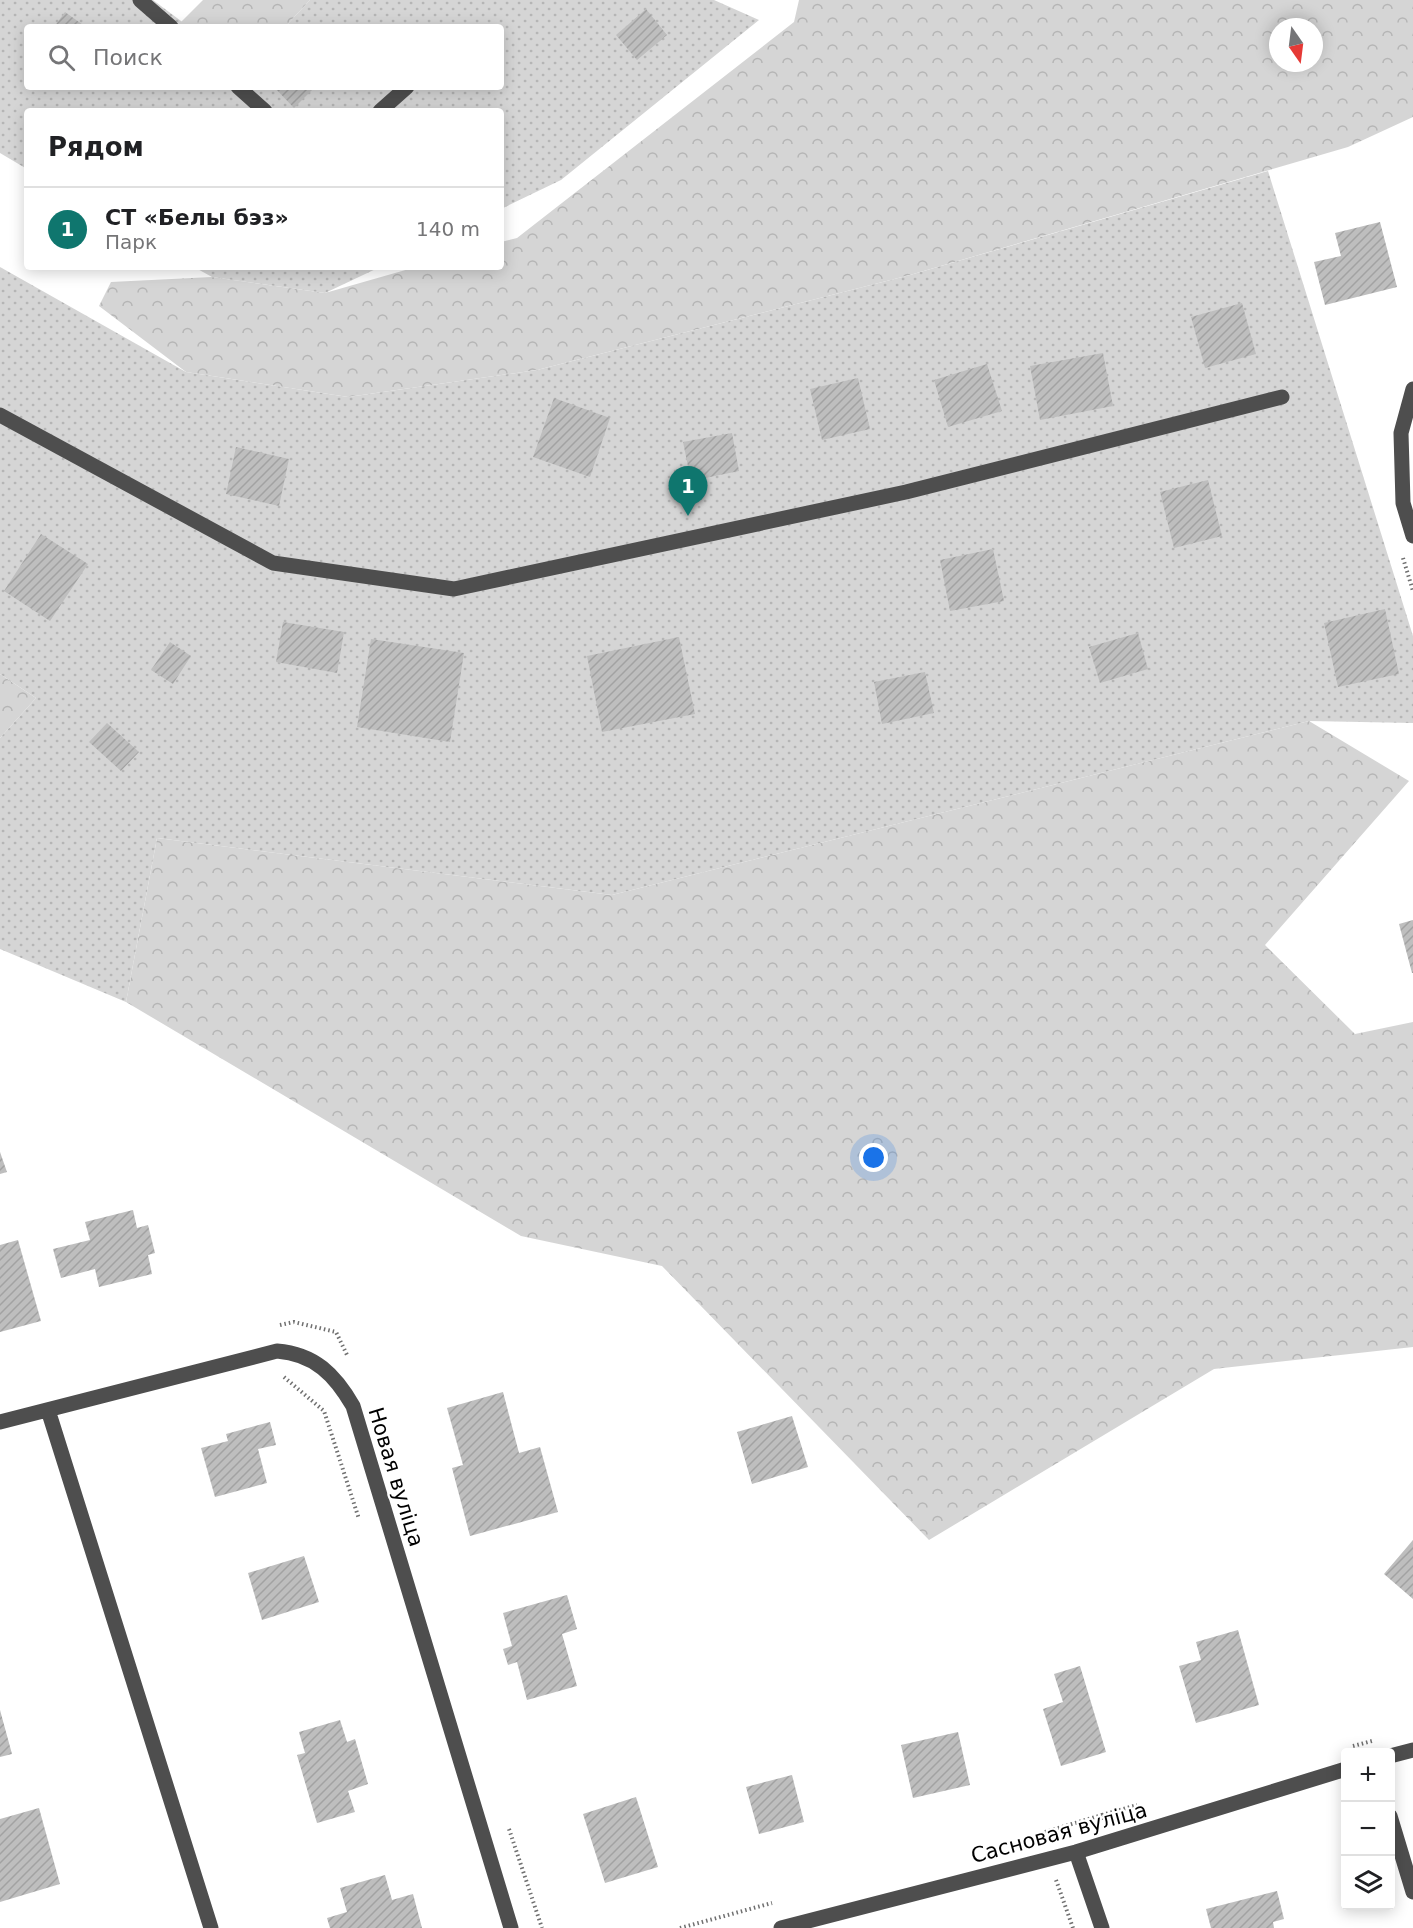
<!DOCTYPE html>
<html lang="ru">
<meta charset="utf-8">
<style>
body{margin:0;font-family:"DejaVu Sans",sans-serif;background:#f2f2f2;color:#202124}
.controls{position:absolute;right:18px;bottom:18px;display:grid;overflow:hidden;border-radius:6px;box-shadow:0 3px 15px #0003}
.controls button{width:54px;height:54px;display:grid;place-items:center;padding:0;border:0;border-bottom:2px solid #e0e0e0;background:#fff;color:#202124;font:30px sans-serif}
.compass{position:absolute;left:1269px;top:18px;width:54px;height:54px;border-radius:50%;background:#fff;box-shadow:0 3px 15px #0003;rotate:166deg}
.you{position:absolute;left:874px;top:1158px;width:21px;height:21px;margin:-15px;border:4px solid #fff;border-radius:50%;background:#1a73e8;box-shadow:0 0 0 9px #1a73e833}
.badge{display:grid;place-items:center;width:39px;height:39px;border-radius:50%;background:#0f766e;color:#fff;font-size:20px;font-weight:700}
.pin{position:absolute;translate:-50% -50px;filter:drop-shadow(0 2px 3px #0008)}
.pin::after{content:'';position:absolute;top:32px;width:21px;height:18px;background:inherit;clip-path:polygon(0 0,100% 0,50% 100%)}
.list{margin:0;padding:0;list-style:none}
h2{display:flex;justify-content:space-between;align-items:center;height:78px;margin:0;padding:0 24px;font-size:26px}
h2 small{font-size:20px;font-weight:400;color:#757577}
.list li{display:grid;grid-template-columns:39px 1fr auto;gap:18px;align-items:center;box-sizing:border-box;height:84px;padding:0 24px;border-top:2px solid #e0e0e0}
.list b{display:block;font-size:22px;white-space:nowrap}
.list p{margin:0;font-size:20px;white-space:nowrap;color:#757577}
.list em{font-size:20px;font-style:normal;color:#757577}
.icon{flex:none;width:33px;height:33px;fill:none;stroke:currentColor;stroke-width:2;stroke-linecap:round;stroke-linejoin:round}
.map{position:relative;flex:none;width:1413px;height:1928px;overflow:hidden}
.search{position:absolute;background:#fff;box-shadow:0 3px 15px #0003;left:24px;top:24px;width:480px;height:66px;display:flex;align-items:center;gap:15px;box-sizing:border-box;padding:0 21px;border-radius:6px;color:#757577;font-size:22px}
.panel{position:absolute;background:#fff;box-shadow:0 3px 15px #0003;left:24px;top:108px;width:480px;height:162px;border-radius:6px}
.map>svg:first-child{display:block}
</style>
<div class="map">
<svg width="1413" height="1928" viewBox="0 0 1413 1928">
<defs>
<pattern id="forest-crowns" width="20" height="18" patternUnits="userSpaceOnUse" patternTransform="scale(1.5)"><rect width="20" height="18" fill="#d5d5d5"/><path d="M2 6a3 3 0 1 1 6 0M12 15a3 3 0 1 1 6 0" fill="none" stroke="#b5b5b5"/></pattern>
<pattern id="park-dots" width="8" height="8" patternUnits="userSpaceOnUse" patternTransform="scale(1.5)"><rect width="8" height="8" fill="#d5d5d5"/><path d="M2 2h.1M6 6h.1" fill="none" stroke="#b5b5b5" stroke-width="1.8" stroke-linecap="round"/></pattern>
<pattern id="building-hatch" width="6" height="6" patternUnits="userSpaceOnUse" patternTransform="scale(1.5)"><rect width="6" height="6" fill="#bebebe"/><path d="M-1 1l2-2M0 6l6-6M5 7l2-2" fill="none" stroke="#a2a2a2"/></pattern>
</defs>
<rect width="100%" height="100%" fill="#fff"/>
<path fill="url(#forest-crowns)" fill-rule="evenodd" d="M 203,0 L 310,0 L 285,27 L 176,27 Z
M 799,0 L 1413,0 L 1413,117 L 1348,147 L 910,275 L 537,370 L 348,397 L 186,372 L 99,306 L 111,282 L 212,277 L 325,293 L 416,267 L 501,267 L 501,242 L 517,238 L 794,22 ZM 1278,27 L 1314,27 L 1314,63 L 1278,63 Z
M 0,674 L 36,698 L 0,738 Z
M 1309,721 L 1409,781 L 1265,945 L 1355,1034 L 1413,1022 L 1413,1347 L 1214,1369 L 929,1540 L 662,1266 L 521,1236 L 126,1002 L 157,838 L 612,895 Z"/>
<path fill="url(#park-dots)" d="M 0,0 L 153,0 L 189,27 L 27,27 L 27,87 L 501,87 L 501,27 L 285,27 L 310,0 L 714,0 L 759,20 L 561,180 L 501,209 L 501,111 L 27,111 L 27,169 L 0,153 Z
M 1268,171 L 1413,636 L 1413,723 L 1309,721 L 612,895 L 157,838 L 126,1002 L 0,949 L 0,738 L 36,698 L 0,674 L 0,267 L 186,372 L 348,397 L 537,370 L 910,275 Z
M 194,267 L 380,267 L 325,293 L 212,277 Z"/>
<path fill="url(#building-hatch)" d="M 646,9 L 667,35 L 637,60 L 616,35 Z
M 65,12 L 86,27 L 54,27 Z
M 274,87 L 315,87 L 294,108 Z
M 1380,222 L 1397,287 L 1325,305 L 1314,262 L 1341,256 L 1335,233 Z
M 1242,303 L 1256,354 L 1205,368 L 1191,317 Z
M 1103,353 L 1113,406 L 1040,420 L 1030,366 Z
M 987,364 L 1002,411 L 948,427 L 934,380 Z
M 858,378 L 870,429 L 822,440 L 810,389 Z
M 554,398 L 610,418 L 590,477 L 533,457 Z
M 732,433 L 739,471 L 691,481 L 683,442 Z
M 236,447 L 289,459 L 279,506 L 226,494 Z
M 1208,480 L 1222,536 L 1174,548 L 1160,492 Z
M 41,534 L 88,564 L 50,621 L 4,591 Z
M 993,549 L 1004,601 L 950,611 L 940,560 Z
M 1385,609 L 1399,674 L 1338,687 L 1324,623 Z
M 283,622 L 344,632 L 337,673 L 276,662 Z
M 1138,633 L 1148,669 L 1100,683 L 1089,647 Z
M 679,637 L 695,714 L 602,732 L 587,656 Z
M 371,639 L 464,653 L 450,742 L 357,727 Z
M 170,642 L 191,656 L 173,684 L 151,670 Z
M 925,672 L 934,713 L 882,724 L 874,682 Z
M 107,723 L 139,752 L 121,771 L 89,742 Z
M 1413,920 L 1413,973 L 1412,973 L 1399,924 Z
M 0,1152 L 7,1172 L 0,1174 Z
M 133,1210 L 137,1228 L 148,1225 L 155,1253 L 148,1255 L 152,1274 L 99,1287 L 95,1269 L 61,1278 L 53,1249 L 90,1240 L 85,1222 Z
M 18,1240 L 41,1321 L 0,1332 L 0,1245 Z
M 503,1392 L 519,1453 L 540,1447 L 558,1512 L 470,1536 L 452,1468 L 463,1465 L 447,1408 Z
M 792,1416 L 808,1467 L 752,1484 L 737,1432 Z
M 270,1422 L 276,1445 L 258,1449 L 267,1483 L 215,1497 L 201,1448 L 228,1441 L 226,1434 Z
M 1413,1540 L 1413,1599 L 1384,1574 Z
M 304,1556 L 319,1602 L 262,1620 L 248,1573 Z
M 567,1595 L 577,1629 L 562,1634 L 577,1686 L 527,1700 L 517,1662 L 508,1665 L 503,1649 L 512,1646 L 503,1613 Z
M 1238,1630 L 1259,1705 L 1196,1723 L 1179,1666 L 1201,1660 L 1196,1642 Z
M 1080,1666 L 1106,1752 L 1061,1766 L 1043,1709 L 1063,1702 L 1054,1674 Z
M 0,1710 L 12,1754 L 0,1757 Z
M 340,1720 L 347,1742 L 355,1739 L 368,1784 L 348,1791 L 355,1812 L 317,1823 L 297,1755 L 305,1753 L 299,1732 Z
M 958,1732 L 970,1785 L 913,1798 L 901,1745 Z
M 792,1775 L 804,1822 L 759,1834 L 746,1787 Z
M 636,1797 L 658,1867 L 605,1883 L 583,1814 Z
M 39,1808 L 60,1884 L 0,1902 L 0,1819 Z
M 385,1875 L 392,1900 L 413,1894 L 422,1928 L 330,1928 L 327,1918 L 347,1912 L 340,1888 Z
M 1277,1891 L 1284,1919 L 1273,1922 L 1274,1928 L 1211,1928 L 1206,1909 Z"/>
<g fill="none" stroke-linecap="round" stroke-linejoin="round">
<path stroke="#707070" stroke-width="4" stroke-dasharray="1.5 3" stroke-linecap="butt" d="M 1403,558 L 1413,591
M 280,1325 L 294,1322 L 336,1332 L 348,1357
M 284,1377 L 324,1411 L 359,1519
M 1353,1746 L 1372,1741
M 1102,1815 L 1137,1805
M 509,1829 L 542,1928
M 1045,1832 L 1102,1815 L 1103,1820
M 1056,1880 L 1073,1928
M 680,1928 L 772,1903"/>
<path stroke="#4e4e4e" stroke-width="15" d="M 140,0 L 171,27
M 238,87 L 265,111
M 380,111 L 407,87
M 1413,389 L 1401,433 L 1403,503 L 1413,536
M 0,415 L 273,563 L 454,589 L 906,492 L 1282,397
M 48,1410 L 211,1928
M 0,1422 L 277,1351 C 315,1354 335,1375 353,1406 L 511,1928
M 1390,1756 L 1413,1750
M 1390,1816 L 1413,1892
M 1076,1852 L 1102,1928
M 781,1928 L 1076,1852 L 1346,1769"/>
</g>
<g text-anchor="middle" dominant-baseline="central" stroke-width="4.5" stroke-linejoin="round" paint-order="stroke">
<g font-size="21" fill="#000" stroke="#fff">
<text transform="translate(396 1477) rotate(73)">Новая вуліца</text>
<text transform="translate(1059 1833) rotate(-15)">Сасновая вуліца</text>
</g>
</g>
</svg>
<div class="controls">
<button>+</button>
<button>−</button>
<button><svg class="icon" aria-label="layers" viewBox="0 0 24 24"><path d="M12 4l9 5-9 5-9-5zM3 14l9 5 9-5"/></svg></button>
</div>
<svg class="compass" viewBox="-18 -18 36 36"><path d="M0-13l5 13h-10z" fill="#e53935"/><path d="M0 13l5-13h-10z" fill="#757577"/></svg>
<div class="you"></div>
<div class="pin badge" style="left:688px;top:516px">1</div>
<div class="search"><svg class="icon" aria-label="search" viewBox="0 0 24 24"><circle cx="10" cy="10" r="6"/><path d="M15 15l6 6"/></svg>Поиск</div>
<section class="panel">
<h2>Рядом<small></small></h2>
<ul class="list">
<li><span class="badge">1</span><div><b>СТ «Белы бэз»</b><p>Парк</p></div><em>140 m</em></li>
</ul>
</section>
</div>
